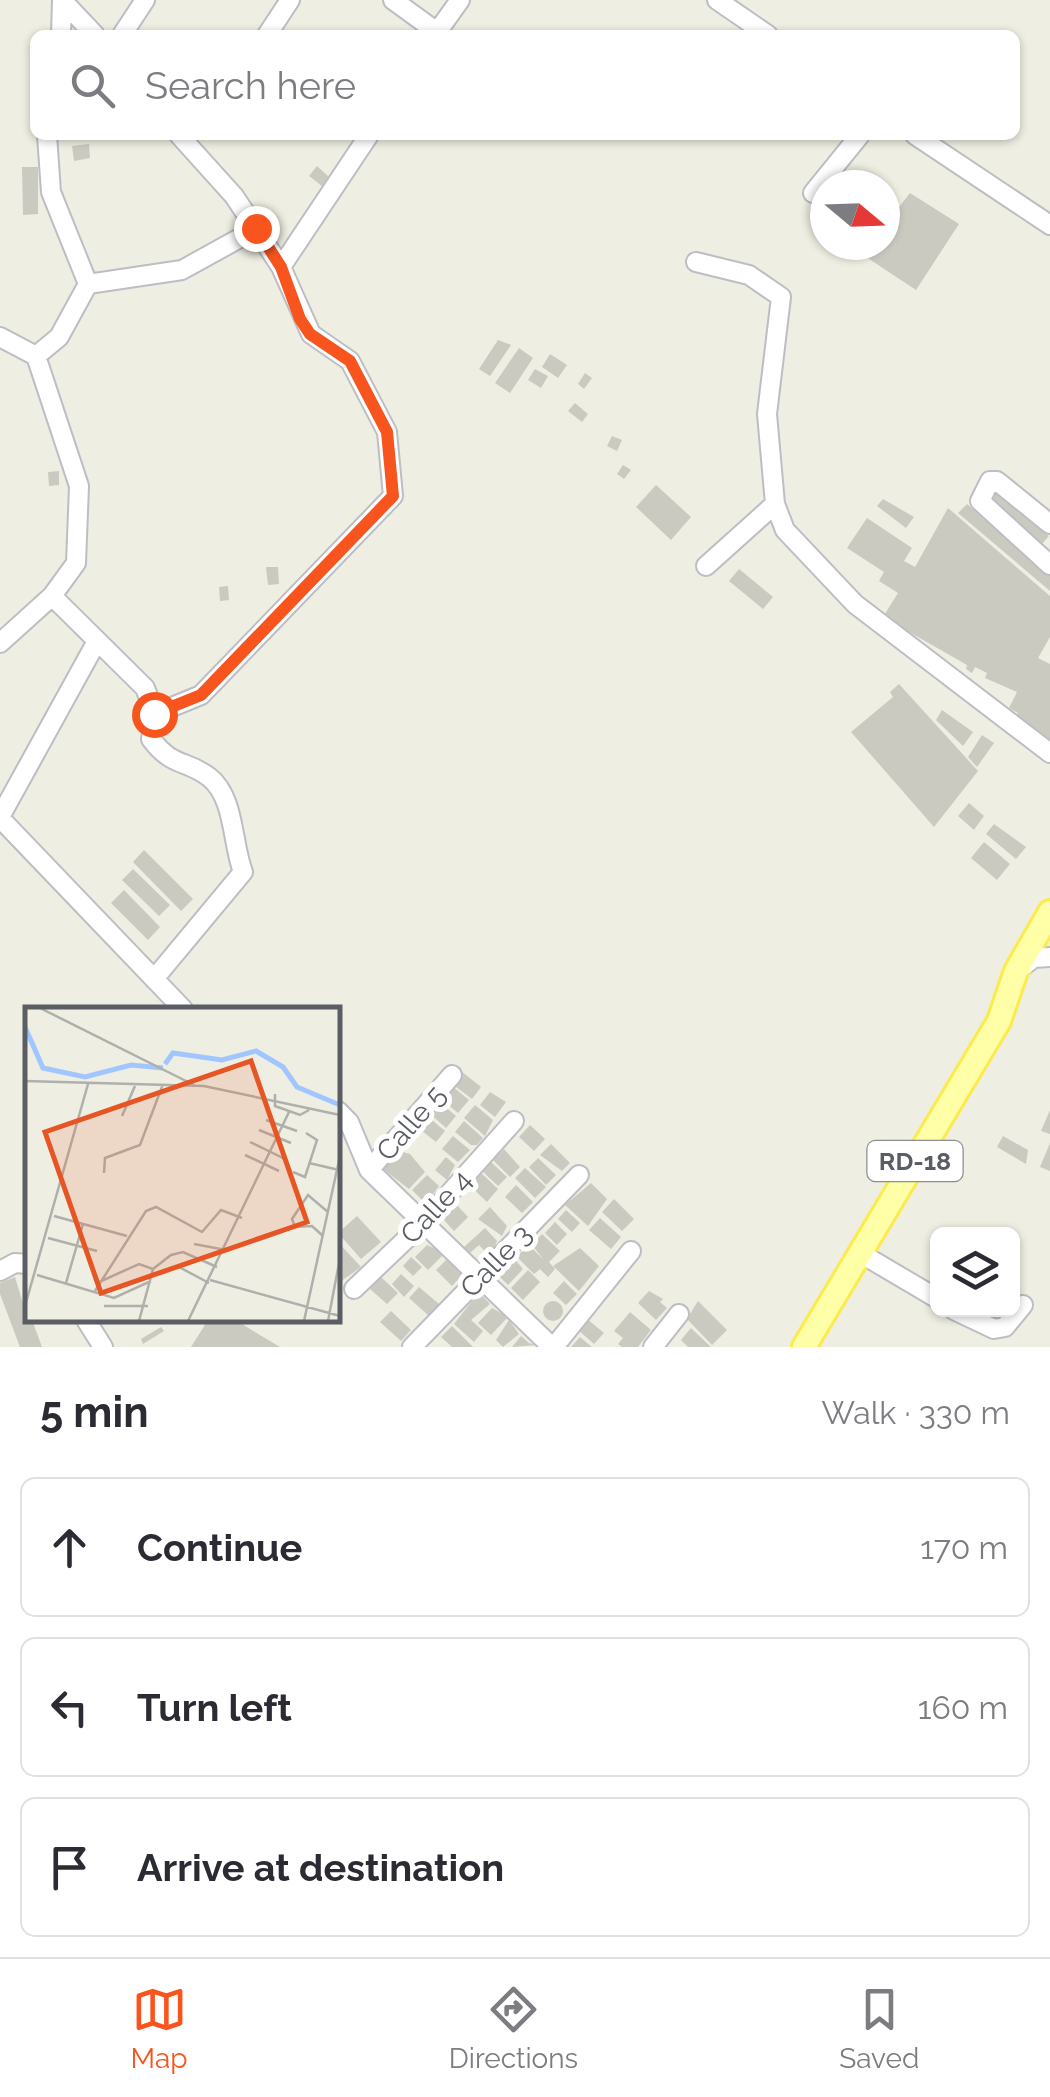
<!DOCTYPE html>
<meta charset="utf-8">
<style>
body{margin:0;font-family:Raleway,sans-serif;background:#f2f2f3;color:#2b2b33}
.controls{position:absolute;right:30px;bottom:30px;display:grid;overflow:hidden;border-radius:15px;box-shadow:0 2px 8px #0004}
.controls button{width:90px;height:90px;display:grid;place-items:center;padding:0;border:0;border-bottom:2px solid #e1e1e2;background:#fff;color:#2b2b33;font:50px sans-serif}
.compass{position:absolute;left:810px;top:170px;width:90px;height:90px;border-radius:50%;background:#fff;box-shadow:0 2px 8px #0004;rotate:109deg}
.stop{position:absolute;width:30px;height:30px;margin:-22px;border:8px solid #f8541e;border-radius:50%;background:#fff}
.stop.end{background:#f8541e;border-color:#fff;box-shadow:0 2px 10px #0008}
.list{margin:0;padding:0;list-style:none}
h2{display:flex;justify-content:space-between;align-items:center;height:130px;margin:0;padding:0 40px;font-size:42px}
h2 small{font-size:32px;font-weight:400;color:#7c7c81}
.list li{display:grid;grid-template-columns:65px 1fr auto;gap:30px;align-items:center;box-sizing:border-box;height:140px;margin:0 20px 20px;padding:0 20px;border:2px solid #e1e1e2;border-radius:15px}
.list b{display:block;font-size:38px;white-space:nowrap}
.list em{font-size:32px;font-style:normal;color:#7c7c81}
.icon{flex:none;width:55px;height:55px;fill:none;stroke:currentColor;stroke-width:2;stroke-linecap:round;stroke-linejoin:round}
.map{position:relative;flex:none;width:1050px;height:1347px;overflow:hidden}
.search{position:absolute;background:#fff;box-shadow:0 2px 8px #0004;left:30px;right:30px;top:30px;height:110px;display:flex;align-items:center;gap:25px;box-sizing:border-box;padding:0 35px;border-radius:15px;color:#7c7c81;font-size:38px}
.sheet{height:610px;background:#fff}
nav{display:flex;justify-content:space-around;align-items:center;box-sizing:border-box;height:140px;border-top:2px solid #e1e1e2;background:#fff;font-size:28px;color:#7c7c81}
nav a{display:grid;justify-items:center;gap:5px}
nav .on{color:#f8541e}
.map>svg:first-child{display:block}
</style>
<div class="map">
<svg width="1050" height="1347" viewBox="0 0 1050 1347">
<rect width="100%" height="100%" fill="#eeeee2"/>
<path fill="#cbcac1" d="M 89,144 L 90,158 L 74,161 L 72,146 Z
M 317,166 L 329,177 L 322,186 L 309,176 Z
M 22,167 L 38,167 L 38,214 L 23,215 Z
M 910,193 L 959,224 L 916,290 L 848,245 L 885,245 L 885,225 Z
M 498,340 L 511,345 L 490,376 L 479,369 Z
M 519,348 L 533,358 L 510,393 L 495,383 Z
M 550,354 L 567,365 L 558,378 L 542,367 Z
M 535,369 L 548,376 L 541,388 L 528,380 Z
M 585,373 L 592,378 L 584,389 L 578,384 Z
M 575,403 L 588,414 L 582,422 L 568,411 Z
M 612,436 L 622,440 L 617,451 L 607,446 Z
M 623,465 L 631,470 L 624,479 L 617,474 Z
M 59,471 L 59,485 L 49,486 L 48,472 Z
M 656,485 L 691,517 L 671,540 L 636,507 Z
M 993,486 L 1049,536 L 1041,545 L 984,497 Z
M 883,499 L 914,517 L 906,528 L 877,506 Z
M 967,504 L 1050,575 L 1050,591 L 958,513 Z
M 948,508 L 1050,596 L 1050,637 L 1038,658 L 1050,664 L 1050,741 L 1014,721 L 1018,713 L 1009,708 L 1017,692 L 985,678 L 987,673 L 975,667 L 972,673 L 966,669 L 967,665 L 883,617 L 898,593 L 879,581 L 884,572 L 847,548 L 867,518 L 912,548 L 904,561 L 915,567 Z
M 266,567 L 278,567 L 279,584 L 268,585 Z
M 739,569 L 773,597 L 763,609 L 729,581 Z
M 228,586 L 229,600 L 220,601 L 219,587 Z
M 899,684 L 978,771 L 934,827 L 851,732 L 893,697 L 890,692 Z
M 942,710 L 973,732 L 963,746 L 936,720 Z
M 982,735 L 994,743 L 977,767 L 968,757 Z
M 969,803 L 984,816 L 974,830 L 958,816 Z
M 994,824 L 1026,847 L 1016,859 L 986,834 Z
M 984,842 L 1010,864 L 997,880 L 971,858 Z
M 144,850 L 193,899 L 181,911 L 133,862 Z
M 133,869 L 170,905 L 159,916 L 122,880 Z
M 124,890 L 160,927 L 148,940 L 111,903 Z
M 461,1071 L 481,1087 L 472,1099 L 451,1083 Z
M 452,1086 L 469,1100 L 458,1113 L 440,1098 Z
M 490,1092 L 506,1102 L 495,1117 L 480,1105 Z
M 437,1100 L 456,1116 L 446,1128 L 427,1111 Z
M 475,1105 L 493,1120 L 485,1136 L 464,1118 Z
M 1050,1110 L 1050,1134 L 1041,1131 Z
M 426,1115 L 445,1131 L 436,1142 L 417,1127 Z
M 464,1121 L 483,1138 L 477,1145 L 471,1145 L 455,1132 Z
M 530,1125 L 545,1139 L 534,1151 L 519,1137 Z
M 453,1136 L 470,1150 L 458,1162 L 442,1149 Z
M 1003,1136 L 1028,1150 L 1026,1164 L 997,1147 Z
M 1050,1143 L 1050,1171 L 1040,1167 Z
M 551,1144 L 570,1163 L 562,1171 L 540,1155 Z
M 504,1149 L 520,1167 L 510,1177 L 493,1160 Z
M 396,1150 L 410,1154 L 425,1172 L 409,1189 L 379,1166 Z
M 446,1157 L 455,1165 L 447,1180 L 435,1170 Z
M 538,1158 L 556,1175 L 546,1185 L 529,1167 Z
M 490,1161 L 507,1177 L 498,1186 L 481,1170 Z
M 525,1168 L 546,1187 L 535,1198 L 515,1178 Z
M 478,1170 L 498,1189 L 487,1202 L 469,1185 Z
M 427,1175 L 439,1186 L 426,1204 L 412,1190 Z
M 591,1183 L 607,1199 L 588,1226 L 565,1205 Z
M 516,1185 L 533,1202 L 522,1213 L 505,1197 Z
M 614,1199 L 634,1219 L 622,1231 L 602,1212 Z
M 456,1204 L 468,1217 L 454,1231 L 442,1218 Z
M 490,1207 L 507,1226 L 502,1236 L 478,1219 Z
M 566,1210 L 580,1223 L 572,1232 L 558,1219 Z
M 357,1216 L 381,1242 L 361,1259 L 338,1233 Z
M 600,1218 L 621,1237 L 611,1249 L 589,1230 Z
M 555,1222 L 567,1234 L 557,1245 L 545,1233 Z
M 485,1228 L 497,1241 L 493,1250 L 488,1255 L 479,1245 L 470,1253 L 464,1247 Z
M 542,1234 L 560,1251 L 549,1262 L 555,1269 L 548,1277 L 540,1269 L 534,1274 L 516,1256 L 530,1246 L 544,1260 L 532,1245 Z
M 338,1242 L 361,1267 L 340,1282 L 338,1279 Z
M 427,1245 L 445,1253 L 428,1270 L 415,1257 Z
M 580,1248 L 599,1266 L 579,1291 L 553,1266 Z
M 411,1257 L 422,1267 L 413,1276 L 403,1266 Z
M 513,1257 L 523,1269 L 508,1285 L 497,1274 Z
M 446,1260 L 464,1273 L 452,1286 L 436,1270 Z
M 528,1270 L 540,1282 L 523,1300 L 511,1288 Z
M 401,1274 L 414,1286 L 404,1297 L 392,1284 Z
M 15,1277 L 28,1320 L 32,1320 L 42,1347 L 20,1347 L 0,1294 L 0,1283 Z
M 381,1277 L 398,1293 L 387,1304 L 370,1289 Z
M 564,1281 L 577,1294 L 566,1305 L 553,1293 Z
M 419,1287 L 439,1304 L 429,1316 L 409,1298 Z
M 649,1291 L 663,1299 L 660,1302 L 667,1308 L 656,1320 L 638,1303 Z
M 479,1292 L 490,1304 L 471,1320 L 483,1331 L 474,1342 L 454,1324 Z
M 698,1301 L 727,1330 L 712,1345 L 687,1319 Z
M543 1311a10 10 0 1 1 20 0a10 10 0 1 1-20 0Z
M 492,1308 L 508,1317 L 491,1335 L 478,1323 Z
M 391,1311 L 411,1330 L 401,1341 L 380,1322 Z
M 630,1312 L 651,1330 L 638,1347 L 622,1347 L 618,1344 L 623,1338 L 614,1331 Z
M 586,1318 L 604,1333 L 594,1344 L 577,1329 Z
M 208,1320 L 235,1320 L 280,1347 L 191,1347 Z
M 509,1320 L 519,1334 L 503,1347 L 496,1340 Z
M 452,1326 L 473,1347 L 452,1347 L 441,1337 Z
M 161,1327 L 164,1331 L 143,1344 L 141,1339 Z
M 691,1328 L 711,1347 L 688,1347 L 681,1340 Z
M 521,1336 L 529,1343 L 536,1345 L 512,1347 Z
M 580,1337 L 592,1347 L 571,1347 Z"/>
<g fill="none" stroke-linecap="round" stroke-linejoin="round">
<g stroke="#bcbec4" stroke-width="22">
<path id="minor" d="M 62,0 L 95,35
M 393,0 L 437,32
M 717,0 L 768,35
M 61,35 L 62,0
M 122,35 L 145,0
M 267,35 L 290,0
M 435,35 L 460,0
M 915,135 L 1050,225
M 813,193 L 860,135
M 696,262 L 749,275 L 781,297 L 767,414 L 775,504 L 785,530 L 855,604 L 1050,753
M 281,267 L 369,135
M 88,284 L 182,270 L 256,229
M 0,337 L 36,356 L 79,486 L 76,563 L 52,596 L 0,643
M 36,356 L 59,337 L 88,284 L 51,192 L 47,135
M 1050,524 L 997,481 L 990,481 L 980,501 L 1050,565
M 706,566 L 775,504
M 52,596 L 145,688 L 155,714
M 0,817 L 97,641
M 0,818 L 183,1009
M 1019,969 L 1034,958 L 1050,957
M 154,979 L 243,872 C 232,844 235,797 209,777 C 185,759 173,768 151,739 L 155,714 L 201,695 L 393,496 L 387,432 L 350,361 L 311,334 L 281,267 L 256,229 L 234,196 L 179,135
M 338,1111 L 349,1122 L 369,1170 L 552,1347
M 369,1170 L 452,1075
M 860,1253 L 938,1299
M 0,1271 L 15,1263 L 28,1264
M 354,1289 L 423,1223 L 514,1121
M 954,1310 L 994,1329 L 1005,1327 L 1023,1305
M 86,1320 L 103,1347
M 412,1347 L 579,1175
M 554,1347 L 631,1251
M 653,1347 L 679,1314"/>
</g>
<g stroke="#fdea4c" stroke-width="28">
<path id="major" d="M 804,1347 L 999,1021 L 1016,971 L 1050,912"/>
</g>
<use href="#minor" stroke="#fff" stroke-width="18"/>
<use href="#major" stroke="#feffa6" stroke-width="22"/>
</g>
<g fill="none" stroke-linecap="round" stroke-linejoin="round">
<path stroke="#f8541e" stroke-width="12" d="M 154,714 L 201,695 L 393,496 L 387,432 L 350,361 L 310,334 L 300,319 L 281,267 L 256,228"/>
</g>
<g text-anchor="middle" dominant-baseline="central" stroke-width="10" stroke-linejoin="round" paint-order="stroke">
<rect fill="#fff" stroke="#8c8e92" stroke-width="2.5" x="867.5" y="1141" width="95" height="40" rx="8"/>
<g font-size="25" font-weight="bold" fill="#5a5d64">
<text x="915" y="1161">RD-18</text>
</g>
<g font-size="28" fill="#5a5d64" stroke="#fff">
<text transform="translate(411 1123) rotate(-49)">Calle 5</text>
<text transform="translate(436 1207) rotate(-47)">Calle 4</text>
<text transform="translate(496 1261) rotate(-46)">Calle 3</text>
</g>
</g>
<g transform="translate(25 1007)">
<rect width="315" height="315" fill="#eeeee2"/>
<path fill="none" stroke="#a1c6ff" stroke-width="5" d="M 0,20 L 18,61 L 60,70 L 106,58 L 138,61M 140,57 L 148,46 L 197,53 L 231,44 L 258,60 L 272,80 L 315,98"/>
<path fill="none" stroke="#afb0ac" stroke-width="2.5" d="M 15,1 L 169,78M 0,74 L 179,79 L 315,108M 109,81 L 97,109 L 110,79M 250,87 L 250,99 L 275,108 L 284,103M 241,113 L 272,124M 234,123 L 266,136M 225,135 L 260,152M 220,148 L 254,164M 284,156 L 314,163M 268,165 L 280,170 L 292,133 L 281,126M 79,166 L 80,151 L 115,138 L 138,77M 29,209 L 102,229M 298,229 L 287,219 L 270,220 L 267,212 L 283,188 L 303,205M 23,231 L 72,244M 169,237 L 201,243M 154,260 L 184,276M 12,268 L 89,291 L 126,274M 185,273 L 315,309M 41,276 L 58,217M 72,276 L 114,257 L 128,262M 70,284 L 121,204 L 131,200 L 177,225 L 196,203 L 217,211M 0,299 L 63,77M 79,299 L 123,299M 114,314 L 128,262 L 146,248 L 158,245 L 192,260M 163,314 L 264,105M 279,314 L 315,149M 303,314 L 315,251"/>
<path fill="#e85525" fill-opacity="0.15" stroke="#e85525" stroke-width="5" d="M 226,54 L 282,215 L 76,286 L 20,125 Z"/>
<rect width="315" height="315" fill="none" stroke="#5a5d64" stroke-width="5"/>
</g>
</svg>
<div class="controls">
<button><svg class="icon" aria-label="layers" viewBox="0 0 24 24"><path d="M12 4l9 5-9 5-9-5zM3 14l9 5 9-5"/></svg></button>
</div>
<svg class="compass" viewBox="-18 -18 36 36"><path d="M0-13l5 13h-10z" fill="#e53935"/><path d="M0 13l5-13h-10z" fill="#7c7c81"/></svg>
<div class="stop" style="left:154px;top:714px"></div>
<div class="stop end" style="left:256px;top:228px"></div>
<div class="search"><svg class="icon" aria-label="search" viewBox="0 0 24 24"><circle cx="10" cy="10" r="6"/><path d="M15 15l6 6"/></svg>Search here</div>
</div>
<section class="sheet">
<h2>5 min<small>Walk · 330 m</small></h2>
<ul class="list">
<li><svg class="icon" aria-label="ahead" viewBox="0 0 24 24"><path d="M12 20V5M6 11l6-6 6 6"/></svg><div><b>Continue</b></div><em>170 m</em></li>
<li><svg class="icon" aria-label="left" viewBox="0 0 24 24"><path d="M17 20v-9H6M10 6l-5 5 5 5"/></svg><div><b>Turn left</b></div><em>160 m</em></li>
<li><svg class="icon" aria-label="arrive" viewBox="0 0 24 24"><path d="M6 21V4h12l-3 4 3 4H6"/></svg><div><b>Arrive at destination</b></div></li>
</ul>
</section>
<nav>
<a class="on"><svg class="icon" aria-label="map" viewBox="0 0 24 24"><path d="M3 6l6-2 6 2 6-2v14l-6 2-6-2-6 2zM9 4v14M15 6v14"/></svg>Map</a>
<a><svg class="icon" aria-label="directions" viewBox="0 0 24 24"><path d="M12 3l9 9-9 9-9-9zM9 14v-3h6M13 9l2 2-2 2"/></svg>Directions</a>
<a><svg class="icon" aria-label="saved" viewBox="0 0 24 24"><path d="M7 4h10v16l-5-4-5 4z"/></svg>Saved</a>
</nav>
